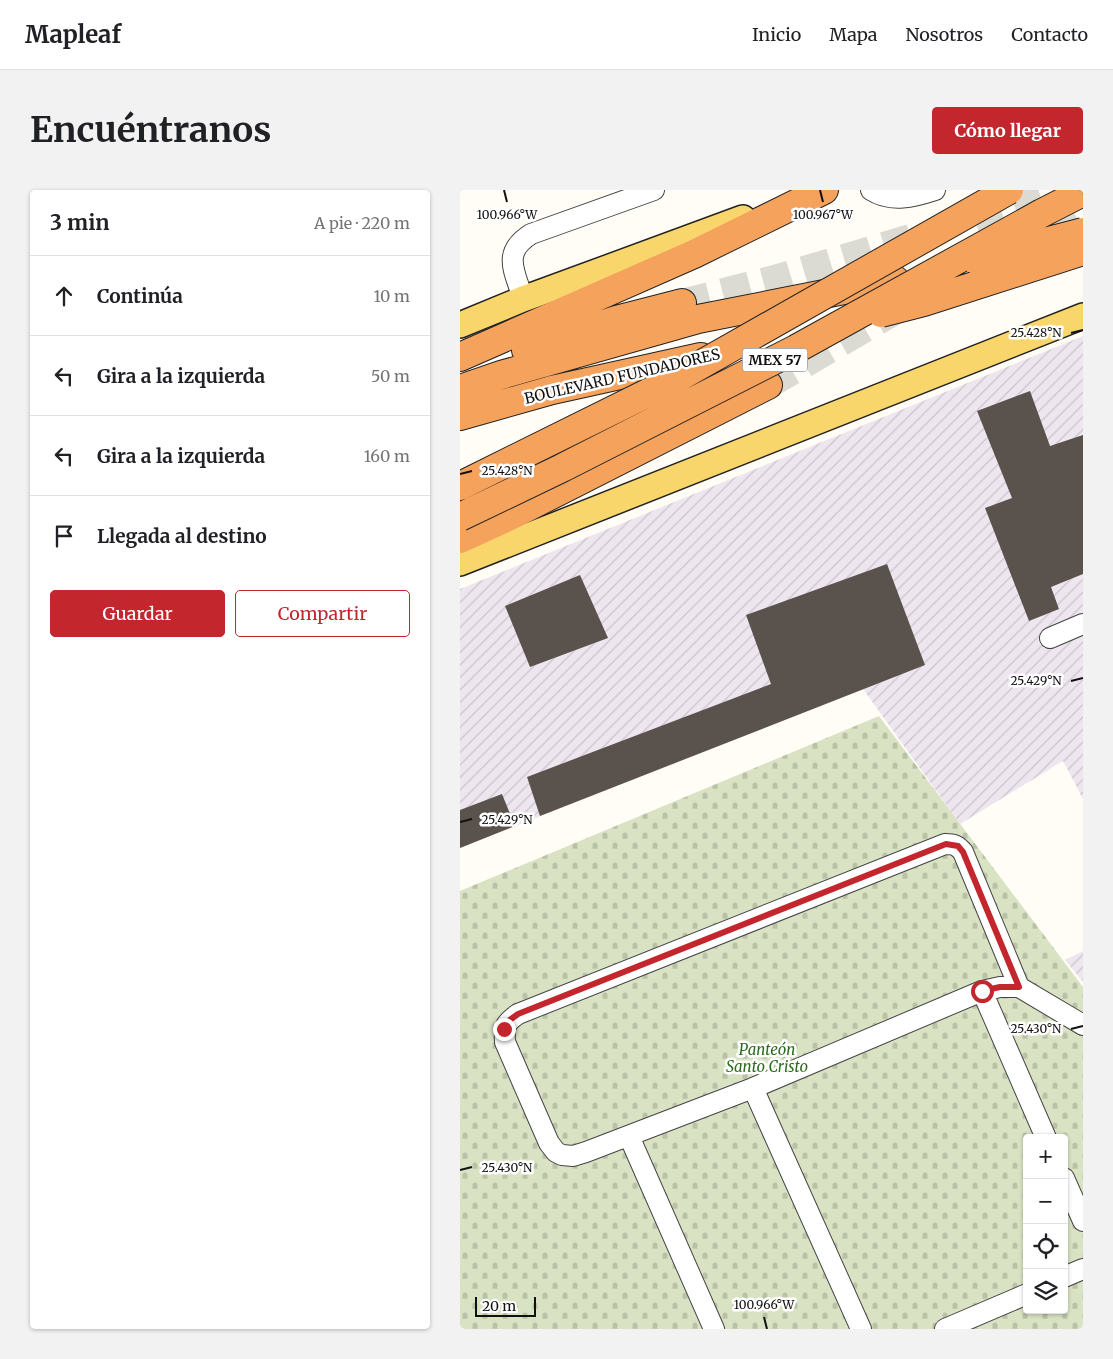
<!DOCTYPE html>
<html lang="es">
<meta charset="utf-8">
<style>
body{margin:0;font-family:Merriweather,serif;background:#f2f2f2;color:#202124}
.controls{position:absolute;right:15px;bottom:15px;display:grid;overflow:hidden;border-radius:5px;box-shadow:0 1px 4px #0004}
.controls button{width:45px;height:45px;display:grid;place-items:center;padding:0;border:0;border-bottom:1px solid #e0e0e0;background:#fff;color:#202124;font:25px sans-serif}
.scale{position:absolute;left:15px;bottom:12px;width:61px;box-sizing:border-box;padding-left:5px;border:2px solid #111;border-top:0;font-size:14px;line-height:18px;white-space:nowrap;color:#111;-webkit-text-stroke:4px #fff;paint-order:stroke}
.stop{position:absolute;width:15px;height:15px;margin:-11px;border:4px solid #c4262e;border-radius:50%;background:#fff}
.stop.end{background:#c4262e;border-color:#fff;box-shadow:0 1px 5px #0008}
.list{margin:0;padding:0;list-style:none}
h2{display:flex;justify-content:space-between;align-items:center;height:65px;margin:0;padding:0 20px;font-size:21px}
h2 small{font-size:16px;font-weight:400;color:#757577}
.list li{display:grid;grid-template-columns:32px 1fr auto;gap:15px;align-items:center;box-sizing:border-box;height:80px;padding:0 20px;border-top:1px solid #e0e0e0}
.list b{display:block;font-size:19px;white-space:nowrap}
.list em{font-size:16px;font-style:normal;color:#757577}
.actions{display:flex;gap:10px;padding:15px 20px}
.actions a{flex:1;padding:11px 0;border:1px solid #c4262e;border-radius:5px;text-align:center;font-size:18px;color:#c4262e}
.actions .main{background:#c4262e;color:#fff}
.icon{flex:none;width:28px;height:28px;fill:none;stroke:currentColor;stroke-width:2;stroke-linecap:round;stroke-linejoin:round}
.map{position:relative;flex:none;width:623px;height:1139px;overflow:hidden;border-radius:5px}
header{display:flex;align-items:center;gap:30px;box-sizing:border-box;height:70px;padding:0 25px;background:#fff;border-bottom:1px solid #e0e0e0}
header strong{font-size:24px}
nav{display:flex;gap:28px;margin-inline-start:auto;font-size:18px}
.intro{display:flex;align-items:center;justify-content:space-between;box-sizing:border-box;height:120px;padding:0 30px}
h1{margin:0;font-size:35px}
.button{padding:12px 22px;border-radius:5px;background:#c4262e;color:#fff;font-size:18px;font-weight:700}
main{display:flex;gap:30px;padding:0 30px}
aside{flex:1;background:#fff;border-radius:5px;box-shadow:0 1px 4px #0004}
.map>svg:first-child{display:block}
</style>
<header>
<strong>Mapleaf</strong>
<nav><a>Inicio</a><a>Mapa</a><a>Nosotros</a><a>Contacto</a></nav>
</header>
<div class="intro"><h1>Encuéntranos</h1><a class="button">Cómo llegar</a></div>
<main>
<aside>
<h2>3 min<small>A pie · 220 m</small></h2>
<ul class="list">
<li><svg class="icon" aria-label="ahead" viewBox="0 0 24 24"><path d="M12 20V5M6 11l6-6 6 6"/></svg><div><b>Continúa</b></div><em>10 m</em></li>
<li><svg class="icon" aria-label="left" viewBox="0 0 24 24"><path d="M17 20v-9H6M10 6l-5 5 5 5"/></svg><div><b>Gira a la izquierda</b></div><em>50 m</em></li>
<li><svg class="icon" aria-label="left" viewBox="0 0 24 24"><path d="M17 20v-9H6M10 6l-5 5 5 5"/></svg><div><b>Gira a la izquierda</b></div><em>160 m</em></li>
<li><svg class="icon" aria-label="arrive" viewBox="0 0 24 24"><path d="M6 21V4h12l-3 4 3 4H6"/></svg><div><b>Llegada al destino</b></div></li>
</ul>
<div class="actions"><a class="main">Guardar</a><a>Compartir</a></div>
</aside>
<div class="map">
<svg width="623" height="1139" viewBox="0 0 623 1139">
<defs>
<pattern id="industrial-furrows" width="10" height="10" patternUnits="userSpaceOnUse" patternTransform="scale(1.25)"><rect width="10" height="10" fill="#eee6ef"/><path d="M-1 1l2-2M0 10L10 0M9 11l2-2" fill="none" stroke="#cbc4cc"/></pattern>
<pattern id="cemetery-stones" width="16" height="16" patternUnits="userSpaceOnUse" patternTransform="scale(1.25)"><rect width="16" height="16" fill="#d9e3c4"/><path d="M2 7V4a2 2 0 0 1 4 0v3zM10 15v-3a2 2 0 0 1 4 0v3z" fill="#b9c2a7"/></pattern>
</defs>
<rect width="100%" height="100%" fill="#fffdf5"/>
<path fill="url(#industrial-furrows)" d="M 623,146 L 623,609 L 603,571 L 500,634 L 403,499 L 0,658 L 0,399 Z
M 623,761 L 623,792 L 605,770 Z"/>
<path fill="url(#cemetery-stones)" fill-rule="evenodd" d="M 419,526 L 623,797 L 623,1139 L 0,1139 L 0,701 ZM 567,948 L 604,948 L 604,1120 L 567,1120 Z"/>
<path fill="#5a524d" d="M 570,201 L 590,256 L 623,245 L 623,384 L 591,397 L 599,419 L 569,431 L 525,318 L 552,308 L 517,221 Z
M 427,374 L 465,475 L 80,626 L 67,587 L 311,494 L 286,425 Z
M 120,385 L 148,448 L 70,477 L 45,416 Z
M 42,604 L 55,636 L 0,658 L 0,620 Z"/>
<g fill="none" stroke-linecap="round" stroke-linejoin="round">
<path stroke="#dbdad3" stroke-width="28" stroke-dasharray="28 14" stroke-linecap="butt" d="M 514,28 L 590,0
M 552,55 L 623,19
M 222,113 L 318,88 L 454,47
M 308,195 L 445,115"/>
<g stroke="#444" stroke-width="22">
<path id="minor" d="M 411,0 C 431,13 454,7 475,0
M 63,109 C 55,81 41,63 71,44 L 194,0
M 590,448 L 623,434
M 559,797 L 540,797 L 522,801 L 293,898 L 126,962 L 113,966 L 102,965 L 96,962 L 89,953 L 45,852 C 44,836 45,833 58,824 L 485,654 C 494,654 497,655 503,662 L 559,797 L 623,835
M 522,801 L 586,948
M 293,898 L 401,1139
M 169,946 L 254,1139
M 604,988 L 623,1031
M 604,1087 L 623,1079
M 485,1139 L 567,1104"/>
</g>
<g stroke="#222" stroke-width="28">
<path id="major" d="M 0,135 L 63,109 L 283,28
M 0,373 L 623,126"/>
</g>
<g stroke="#222" stroke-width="30">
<path id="highway" d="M 66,160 L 156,130 L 222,113
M 0,167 L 234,64 L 364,0
M 0,199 L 41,185 L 238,129 L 435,90
M 0,226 L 92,200 L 241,167
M 0,349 L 50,326 L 308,195"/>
</g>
<use href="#minor" stroke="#fff" stroke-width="20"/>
<use href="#major" stroke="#f9d66b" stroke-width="25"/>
<use href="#highway" stroke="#f5a25d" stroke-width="28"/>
<g stroke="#222" stroke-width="30" stroke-linecap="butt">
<path id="highway-bridge" d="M 516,70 L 623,42
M 421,123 L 464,112 L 623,61
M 0,296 L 212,191 L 549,0
M 0,327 L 102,278 L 336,159 L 582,23 L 623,2"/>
</g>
<use href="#highway-bridge" stroke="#f5a25d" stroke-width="28"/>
</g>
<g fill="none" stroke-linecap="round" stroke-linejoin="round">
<path stroke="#c4262e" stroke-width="6" d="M 44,839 L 47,832 L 58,824 L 486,654 L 498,656 L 503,662 L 559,797 L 540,797 L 522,801"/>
</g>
<path fill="none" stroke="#111" stroke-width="2" d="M 44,0 L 47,12M 360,0 L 363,12M 611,143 L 623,140M 0,284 L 12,281M 611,491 L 623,488M 0,632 L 12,629M 611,839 L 623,836M 0,980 L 12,977M 304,1127 L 307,1139"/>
<g text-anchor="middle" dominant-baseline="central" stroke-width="5" stroke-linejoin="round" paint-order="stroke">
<rect fill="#fff" stroke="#585858" stroke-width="1" x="282.5" y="158.5" width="65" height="23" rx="4"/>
<g font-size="14" font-weight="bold" fill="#111">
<text x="315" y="170">MEX 57</text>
</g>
<g font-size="15" fill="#111" stroke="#fff">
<text transform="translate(162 186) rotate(-13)">BOULEVARD FUNDADORES</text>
</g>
<g font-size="15" font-style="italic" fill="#2f6b1f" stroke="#fff">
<text x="307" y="859">Panteón<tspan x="307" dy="17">Santo Cristo</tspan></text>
</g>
</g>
<g font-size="12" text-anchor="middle" fill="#111" stroke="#fff" stroke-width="5" stroke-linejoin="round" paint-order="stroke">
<text x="47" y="29">100.966°W</text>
<text x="363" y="29">100.967°W</text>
<text x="576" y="147">25.428°N</text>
<text x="47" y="285">25.428°N</text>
<text x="576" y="495">25.429°N</text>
<text x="47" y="634">25.429°N</text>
<text x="576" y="843">25.430°N</text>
<text x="47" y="982">25.430°N</text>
<text x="304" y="1119">100.966°W</text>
</g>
</svg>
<div class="controls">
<button>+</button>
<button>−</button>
<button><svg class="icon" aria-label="locate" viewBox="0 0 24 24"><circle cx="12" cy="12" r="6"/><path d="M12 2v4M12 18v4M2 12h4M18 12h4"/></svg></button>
<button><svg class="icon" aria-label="layers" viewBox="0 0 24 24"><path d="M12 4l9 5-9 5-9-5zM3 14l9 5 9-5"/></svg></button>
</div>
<div class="scale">20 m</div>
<div class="stop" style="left:522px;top:801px"></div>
<div class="stop end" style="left:44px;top:839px"></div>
</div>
</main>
